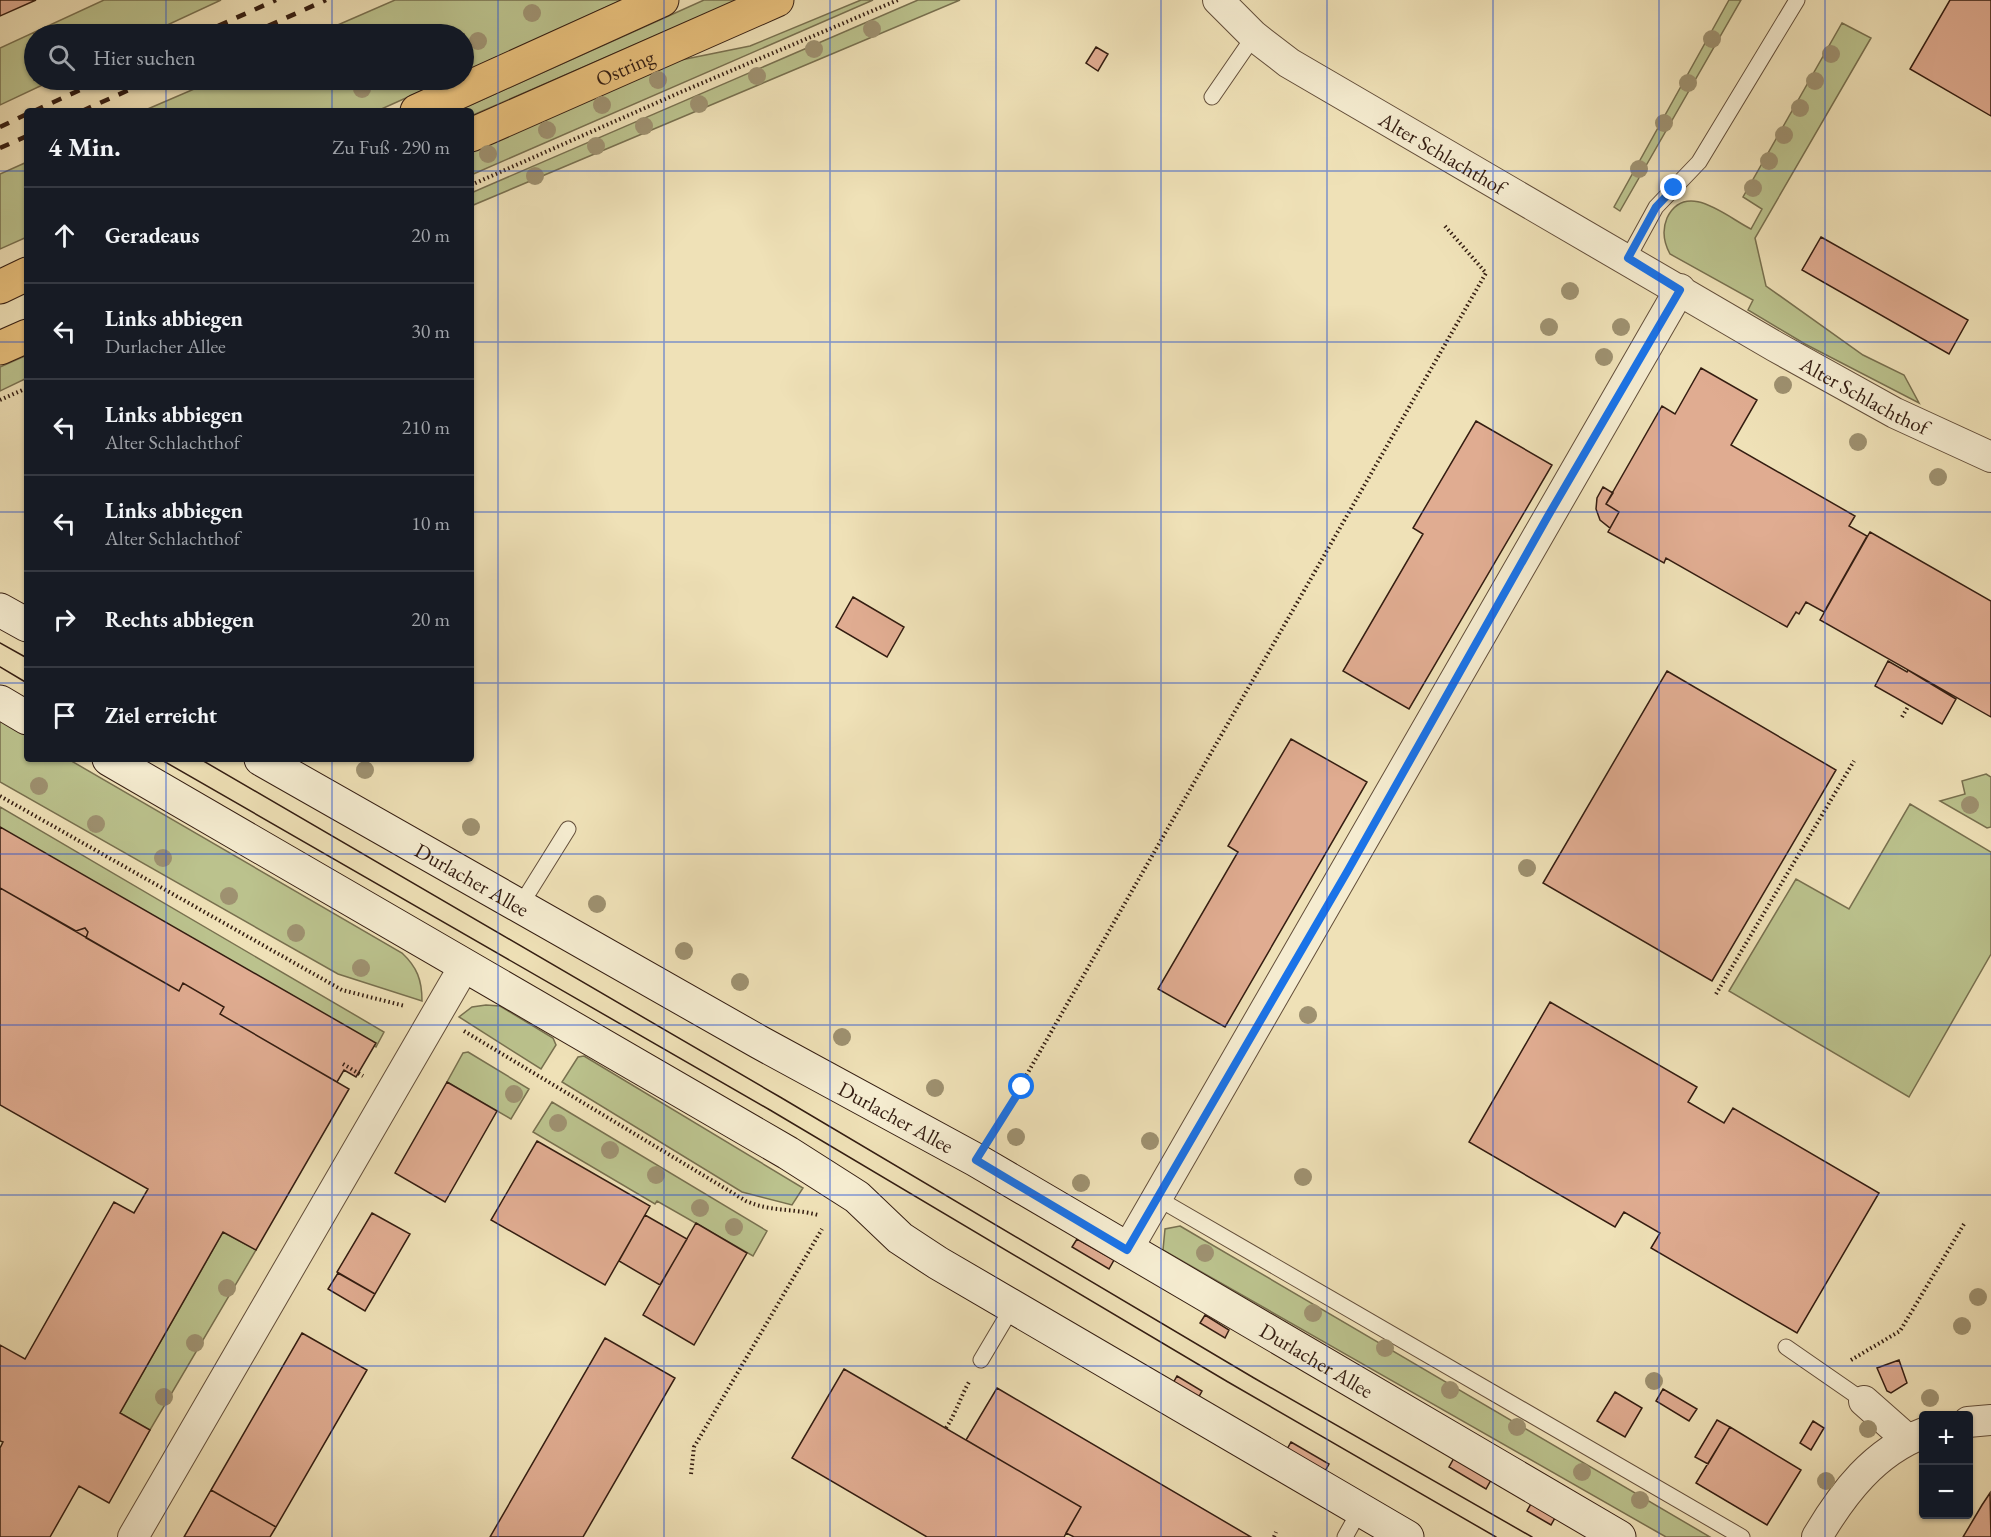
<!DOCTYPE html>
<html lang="de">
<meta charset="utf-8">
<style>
body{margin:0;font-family:"EB Garamond",serif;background:#20242c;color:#f1f3f6}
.controls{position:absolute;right:18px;bottom:18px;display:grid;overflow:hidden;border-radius:6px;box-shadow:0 2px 4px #0004}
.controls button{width:54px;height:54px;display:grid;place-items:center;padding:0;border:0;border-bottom:2px solid #363941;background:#171b24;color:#f1f3f6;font:30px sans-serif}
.stop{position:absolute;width:18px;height:18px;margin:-14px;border:4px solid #1a73e8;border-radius:50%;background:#fff}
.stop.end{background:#1a73e8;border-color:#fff;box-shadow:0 2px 6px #0008}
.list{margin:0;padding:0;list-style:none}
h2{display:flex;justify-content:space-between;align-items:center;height:78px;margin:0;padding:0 24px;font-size:26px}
h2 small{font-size:20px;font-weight:400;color:#9ea1a6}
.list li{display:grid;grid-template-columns:39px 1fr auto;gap:18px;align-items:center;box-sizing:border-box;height:96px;padding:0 24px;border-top:2px solid #363941}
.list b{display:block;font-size:22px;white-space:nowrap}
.list p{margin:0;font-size:20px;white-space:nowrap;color:#9ea1a6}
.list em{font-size:20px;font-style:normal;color:#9ea1a6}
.icon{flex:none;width:33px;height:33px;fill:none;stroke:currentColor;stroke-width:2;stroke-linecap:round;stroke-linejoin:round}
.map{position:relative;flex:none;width:1991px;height:1537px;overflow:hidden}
.search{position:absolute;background:#171b24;box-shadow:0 2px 4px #0004;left:24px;top:24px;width:450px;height:66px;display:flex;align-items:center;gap:15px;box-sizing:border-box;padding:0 21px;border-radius:33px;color:#9ea1a6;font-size:22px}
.panel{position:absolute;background:#171b24;box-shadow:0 2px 4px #0004;left:24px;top:108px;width:450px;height:654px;border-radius:6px}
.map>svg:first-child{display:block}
</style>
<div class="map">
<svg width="1991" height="1537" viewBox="0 0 1991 1537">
<rect width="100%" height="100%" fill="#efe1b7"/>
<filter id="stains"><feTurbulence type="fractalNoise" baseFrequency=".00333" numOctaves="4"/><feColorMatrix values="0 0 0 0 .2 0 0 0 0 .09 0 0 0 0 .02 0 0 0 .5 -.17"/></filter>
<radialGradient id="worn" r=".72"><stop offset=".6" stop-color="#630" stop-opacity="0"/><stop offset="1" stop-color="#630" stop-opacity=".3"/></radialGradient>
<path fill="#bbc28d" stroke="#78704f" stroke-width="1.5" d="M 104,0 L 221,0 L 148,34 L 34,34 L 34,80 L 53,80 L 0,105 L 0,48 Z
M 395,0 L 622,0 L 464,72 L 464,34 L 317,34 Z
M 704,0 L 738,0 L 471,116 L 471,111 L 457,111 Z
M 861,0 L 873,0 L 471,175 L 471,152 L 676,61 L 750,46 Z
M 918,0 L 960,0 L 471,206 L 471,193 Z
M 1729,0 L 1741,0 L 1620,211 L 1614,207 Z
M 1842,23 L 1871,38 L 1755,238 L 1766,286 L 1863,355 L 1904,375 L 1919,403 L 1805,344 L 1748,310 L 1753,300 L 1670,254 C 1664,243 1662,230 1667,218 C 1686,179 1728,218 1751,229 L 1762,209 L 1743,197 Z
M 215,80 L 446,80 L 377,111 L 143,111 Z
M 27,162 L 27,237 L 0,249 L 0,174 Z
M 27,355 L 27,378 L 0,391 L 0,367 Z
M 0,719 L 27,735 L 27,759 L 68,759 L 402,953 C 417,967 422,980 422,1001 L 338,974 L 0,782 Z
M 1986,774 L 1991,777 L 1991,827 L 1987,828 L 1940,801 L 1965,794 L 1962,781 Z
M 1910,804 L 1991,852 L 1991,954 L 1909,1097 L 1729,991 L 1796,879 L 1849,909 Z
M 0,807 L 384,1032 L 376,1047 L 0,830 Z
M 486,1005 L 500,1006 L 553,1038 L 556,1045 L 541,1069 L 459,1017 L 472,1007 Z
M 468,1052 L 529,1089 L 511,1119 L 447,1082 L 463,1053 Z
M 584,1056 L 803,1188 L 792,1205 L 742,1192 L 562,1082 L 578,1057 Z
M 552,1102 L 767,1231 L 753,1256 L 657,1201 L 655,1204 L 533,1132 Z
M 1180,1226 L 1710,1537 L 1666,1537 L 1163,1250 L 1165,1229 Z
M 223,1232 L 256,1250 L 150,1430 L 120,1413 Z"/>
<path fill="#e0ac91" stroke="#341d11" stroke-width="1.5" d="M 0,0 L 36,0 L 0,16 Z
M 1950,0 L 1991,0 L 1991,116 L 1910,69 Z
M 1096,47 L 1108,54 L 1098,71 L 1086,63 Z
M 1821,237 L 1968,320 L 1949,354 L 1802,270 Z
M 1701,368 L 1757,400 L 1731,445 L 1855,516 L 1849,526 L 1867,536 L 1824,612 L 1806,602 L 1799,614 L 1796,612 L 1787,627 L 1666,558 L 1664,563 L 1608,532 L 1619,512 L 1606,504 L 1662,406 L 1675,414 Z
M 1476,421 L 1552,465 L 1409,709 L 1343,671 L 1423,534 L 1413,528 Z
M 1603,487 L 1613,493 L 1606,504 L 1619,512 L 1610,528 L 1600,520 L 1596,509 L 1597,498 Z
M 1870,532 L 1991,601 L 1991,717 L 1820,620 Z
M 853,597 L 904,627 L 887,657 L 836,627 Z
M 1888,661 L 1907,672 L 1908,670 L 1956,699 L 1942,724 L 1875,686 Z
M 1667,671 L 1836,770 L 1712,981 L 1543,883 Z
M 1291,739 L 1367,782 L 1225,1027 L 1158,989 L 1238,852 L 1228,846 Z
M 0,827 L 376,1043 L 356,1077 L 344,1070 L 337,1082 L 220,1014 L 224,1007 L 183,983 L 179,991 L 0,888 Z
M 0,888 L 76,931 L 85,928 L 88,932 L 86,938 L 179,991 L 183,983 L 224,1007 L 220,1014 L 349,1089 L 256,1250 L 223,1232 L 120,1413 L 150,1430 L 109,1503 L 79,1486 L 50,1537 L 0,1537 L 0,1448 L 3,1442 L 0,1441 L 0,1345 L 25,1359 L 114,1202 L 134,1213 L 148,1189 L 0,1105 Z
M 1550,1002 L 1697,1087 L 1688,1102 L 1724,1123 L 1733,1108 L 1879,1193 L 1797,1333 L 1651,1248 L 1660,1233 L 1624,1212 L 1615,1227 L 1469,1142 Z
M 447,1082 L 497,1111 L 445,1202 L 395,1173 Z
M 537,1141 L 650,1206 L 605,1285 L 491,1220 Z
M 372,1213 L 410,1234 L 375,1294 L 337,1272 Z
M 645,1215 L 687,1239 L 660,1285 L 619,1261 Z
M 696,1223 L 747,1253 L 694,1345 L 643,1315 Z
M 1077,1239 L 1114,1260 L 1109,1269 L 1072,1247 Z
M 338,1273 L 375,1294 L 365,1311 L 328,1289 Z
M 1205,1315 L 1229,1330 L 1225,1338 L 1200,1323 Z
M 302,1333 L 367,1370 L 276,1527 L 211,1490 Z
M 605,1338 L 675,1378 L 583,1537 L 490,1537 Z
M 1899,1360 L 1907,1383 L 1891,1393 L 1887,1391 L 1877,1368 Z
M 844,1369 L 1081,1507 L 1064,1537 L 927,1537 L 792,1458 Z
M 1177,1376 L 1202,1391 L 1197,1400 L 1172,1385 Z
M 997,1388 L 1251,1537 L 1074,1537 L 1066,1533 L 1081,1507 L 966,1440 Z
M 1663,1389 L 1697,1409 L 1689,1421 L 1656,1401 Z
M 1615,1392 L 1642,1408 L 1625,1437 L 1597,1421 Z
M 1717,1420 L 1730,1427 L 1708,1464 L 1695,1457 Z
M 1813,1421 L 1824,1428 L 1811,1450 L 1800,1443 Z
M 1730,1427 L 1801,1470 L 1767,1525 L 1696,1483 Z
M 1291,1442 L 1329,1464 L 1324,1473 L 1286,1451 Z
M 1454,1458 L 1491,1480 L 1486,1489 L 1449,1467 Z
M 211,1490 L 276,1527 L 270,1537 L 184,1537 Z
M 1990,1493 L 1991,1537 L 1963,1537 L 1982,1505 Z
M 1532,1502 L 1556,1516 L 1551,1525 L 1527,1511 Z"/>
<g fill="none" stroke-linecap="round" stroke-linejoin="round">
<g stroke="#634e3a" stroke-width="17">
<path id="lane" d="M 1212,97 L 1254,36
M 1628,258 L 1656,207 L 1699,162 L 1797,0
M 520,906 L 568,829
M 1157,1198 L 1742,1537
M 1786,1347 L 1864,1401
M 981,1360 L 1013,1306
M 1345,1537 L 1360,1510"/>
</g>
<g stroke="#634e3a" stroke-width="32">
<g id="street">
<path id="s1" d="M 1218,0 L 1254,36 L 1289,63 L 1776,347 L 1895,413 L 1991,457"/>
<path d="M 1127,1250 L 1680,289"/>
<path d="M 1864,1401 L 1907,1439"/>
<path d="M 1968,1422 L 1991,1420"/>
<path d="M 133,1537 L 465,965"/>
<path d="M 1817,1537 C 1843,1493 1874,1452 1924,1433"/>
</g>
</g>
<g stroke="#341d11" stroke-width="35">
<g id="secondary">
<path d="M 0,610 L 27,625"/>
<path d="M 0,702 L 27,718"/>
<path d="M 109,759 L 788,1153 L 857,1197 L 900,1238 L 938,1263 L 1407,1537"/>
<path id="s2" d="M 261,759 L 759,1042 L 976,1160 L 1619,1537"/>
</g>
</g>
<g stroke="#341d11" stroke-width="35">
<g id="primary">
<path d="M 417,111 L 662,0"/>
<path id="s3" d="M 471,135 L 777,0"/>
<path d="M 0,287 L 27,274"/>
<path d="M 0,348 L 27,336"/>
</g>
</g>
<path stroke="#341d11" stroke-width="4" stroke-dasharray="1.5 3" stroke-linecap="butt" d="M 471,185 L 681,92 L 898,0
M 0,400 L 27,388
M 1902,717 L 1909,705
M 0,796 L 342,990 L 405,1006
M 1716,994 L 1854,761
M 464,1031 L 746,1201 C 771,1212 792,1208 818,1215
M 343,1064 L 363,1076
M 995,1130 L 1486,273 L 1444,225
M 1851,1360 L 1900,1331 L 1964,1224
M 946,1428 C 956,1413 960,1398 969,1382
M 691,1474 L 694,1447 L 822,1229
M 1274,1537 L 1276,1532"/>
<use href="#lane" stroke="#f5ecd0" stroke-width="15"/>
<use href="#street" stroke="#f5ecd0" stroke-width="30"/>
<use href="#secondary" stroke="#f5ecd0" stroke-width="33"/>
<use href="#primary" stroke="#e8c07c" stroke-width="33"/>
<path stroke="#341d11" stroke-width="1.5" d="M 0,643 L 27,658
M 0,667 L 27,683
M 160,759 L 770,1110 L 1228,1382 L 1496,1537
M 200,759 L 780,1097 L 1254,1378 L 1532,1537"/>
<path stroke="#341d11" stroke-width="4.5" stroke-dasharray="10 10" stroke-linecap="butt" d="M 200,34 L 276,0
M 250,34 L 326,0
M 34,111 L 102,80
M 82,111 L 151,80
M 0,127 L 27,114
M 0,148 L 27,136"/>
</g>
<g fill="#9e9170">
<circle cx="532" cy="13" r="9"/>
<circle cx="872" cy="29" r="9"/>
<circle cx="1712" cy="39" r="9"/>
<circle cx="478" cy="41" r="9"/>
<circle cx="814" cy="49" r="9"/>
<circle cx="1831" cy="54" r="9"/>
<circle cx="757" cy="76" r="9"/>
<circle cx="658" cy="80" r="9"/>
<circle cx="1815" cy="81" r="9"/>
<circle cx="1688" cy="83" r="9"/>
<circle cx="362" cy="89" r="9"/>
<circle cx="699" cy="104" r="9"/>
<circle cx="602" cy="105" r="9"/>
<circle cx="1800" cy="108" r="9"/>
<circle cx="1664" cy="123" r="9"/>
<circle cx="644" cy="126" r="9"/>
<circle cx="547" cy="130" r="9"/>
<circle cx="1784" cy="135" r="9"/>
<circle cx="596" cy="146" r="9"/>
<circle cx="488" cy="154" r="9"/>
<circle cx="1769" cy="161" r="9"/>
<circle cx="1639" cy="169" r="9"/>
<circle cx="535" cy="176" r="9"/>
<circle cx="1753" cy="188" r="9"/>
<circle cx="1570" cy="291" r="9"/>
<circle cx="1549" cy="327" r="9"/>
<circle cx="1621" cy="327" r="9"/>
<circle cx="1604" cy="357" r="9"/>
<circle cx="1783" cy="385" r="9"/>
<circle cx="1858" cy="442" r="9"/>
<circle cx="1938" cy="477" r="9"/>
<circle cx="365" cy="770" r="9"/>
<circle cx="39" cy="786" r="9"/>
<circle cx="1970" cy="805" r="9"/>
<circle cx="96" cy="824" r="9"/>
<circle cx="471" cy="827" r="9"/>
<circle cx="163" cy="858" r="9"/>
<circle cx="1527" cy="868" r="9"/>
<circle cx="229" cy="896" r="9"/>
<circle cx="597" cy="904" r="9"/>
<circle cx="296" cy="933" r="9"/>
<circle cx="684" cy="951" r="9"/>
<circle cx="361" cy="968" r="9"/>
<circle cx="740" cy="982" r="9"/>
<circle cx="1308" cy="1015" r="9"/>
<circle cx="842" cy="1037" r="9"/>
<circle cx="935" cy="1088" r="9"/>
<circle cx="514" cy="1094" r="9"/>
<circle cx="558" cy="1123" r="9"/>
<circle cx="1016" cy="1137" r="9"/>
<circle cx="1150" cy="1141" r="9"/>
<circle cx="610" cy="1150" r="9"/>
<circle cx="656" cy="1175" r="9"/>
<circle cx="1303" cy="1177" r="9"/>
<circle cx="1081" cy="1183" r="9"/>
<circle cx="700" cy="1208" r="9"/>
<circle cx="734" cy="1227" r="9"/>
<circle cx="1205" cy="1253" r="9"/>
<circle cx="227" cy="1288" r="9"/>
<circle cx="1978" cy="1297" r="9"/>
<circle cx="1313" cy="1313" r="9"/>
<circle cx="1962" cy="1326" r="9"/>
<circle cx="195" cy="1343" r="9"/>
<circle cx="1385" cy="1348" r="9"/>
<circle cx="1654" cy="1381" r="9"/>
<circle cx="1450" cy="1390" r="9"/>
<circle cx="164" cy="1397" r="9"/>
<circle cx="1930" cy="1398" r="9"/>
<circle cx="1517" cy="1427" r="9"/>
<circle cx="1868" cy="1429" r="9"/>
<circle cx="1582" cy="1472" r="9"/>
<circle cx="1826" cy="1481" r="9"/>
<circle cx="1640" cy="1500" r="9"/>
</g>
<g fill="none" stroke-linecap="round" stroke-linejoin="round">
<path stroke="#1a73e8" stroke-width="8" d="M 1022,1087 L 976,1160 L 1127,1250 L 1347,872 L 1548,516 L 1680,290 L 1628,258 L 1656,207 L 1674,188"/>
</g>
<path fill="none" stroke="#1d4ed8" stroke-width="1.5" stroke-opacity="0.55" d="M 166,0 L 166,34M 332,0 L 332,34M 498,0 L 498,1537M 664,0 L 664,1537M 830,0 L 830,1537M 996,0 L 996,1537M 1161,0 L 1161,1537M 1327,0 L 1327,1537M 1493,0 L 1493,1537M 1659,0 L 1659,1537M 1825,0 L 1825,1537M 166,80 L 166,111M 332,80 L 332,111M 0,171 L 27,171M 471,171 L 1991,171M 0,342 L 27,342M 471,342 L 1991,342M 0,512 L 27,512M 471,512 L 1991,512M 0,683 L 27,683M 471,683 L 1991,683M 166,759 L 166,1537M 332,759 L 332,1537M 0,854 L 1991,854M 0,1025 L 1991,1025M 0,1195 L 1991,1195M 0,1366 L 1991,1366"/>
<g text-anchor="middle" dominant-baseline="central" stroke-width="5" stroke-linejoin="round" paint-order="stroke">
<g font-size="21" fill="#341d11" stroke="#f5ecd0">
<text stroke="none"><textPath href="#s3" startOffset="168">Ostring</textPath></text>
<text stroke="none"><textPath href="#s1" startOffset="273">Alter Schlachthof</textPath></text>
<text stroke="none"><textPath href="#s1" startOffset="760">Alter Schlachthof</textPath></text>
<text stroke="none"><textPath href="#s2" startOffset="243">Durlacher Allee</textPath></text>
<text stroke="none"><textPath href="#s2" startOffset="729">Durlacher Allee</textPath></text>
<text stroke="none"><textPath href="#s2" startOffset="1215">Durlacher Allee</textPath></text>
</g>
</g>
<rect width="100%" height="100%" filter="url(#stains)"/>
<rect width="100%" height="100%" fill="url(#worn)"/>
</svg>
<div class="controls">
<button>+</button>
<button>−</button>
</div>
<div class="stop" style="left:1022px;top:1087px"></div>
<div class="stop end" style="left:1674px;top:188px"></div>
<div class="search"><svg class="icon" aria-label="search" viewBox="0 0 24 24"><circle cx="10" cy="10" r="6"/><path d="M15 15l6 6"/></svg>Hier suchen</div>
<section class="panel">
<h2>4 Min.<small>Zu Fuß · 290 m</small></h2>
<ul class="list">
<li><svg class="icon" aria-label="ahead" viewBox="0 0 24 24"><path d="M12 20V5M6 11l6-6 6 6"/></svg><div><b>Geradeaus</b></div><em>20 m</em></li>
<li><svg class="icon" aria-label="left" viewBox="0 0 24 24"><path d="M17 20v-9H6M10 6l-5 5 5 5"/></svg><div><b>Links abbiegen</b><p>Durlacher Allee</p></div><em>30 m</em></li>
<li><svg class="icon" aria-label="left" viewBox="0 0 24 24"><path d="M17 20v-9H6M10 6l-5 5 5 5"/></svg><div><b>Links abbiegen</b><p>Alter Schlachthof</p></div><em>210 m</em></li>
<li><svg class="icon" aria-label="left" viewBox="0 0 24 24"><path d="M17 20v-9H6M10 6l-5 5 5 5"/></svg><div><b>Links abbiegen</b><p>Alter Schlachthof</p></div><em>10 m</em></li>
<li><svg class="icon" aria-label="right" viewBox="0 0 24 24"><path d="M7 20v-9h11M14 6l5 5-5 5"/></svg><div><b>Rechts abbiegen</b></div><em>20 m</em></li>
<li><svg class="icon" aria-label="arrive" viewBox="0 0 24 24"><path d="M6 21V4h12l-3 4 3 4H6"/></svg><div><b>Ziel erreicht</b></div></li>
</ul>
</section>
</div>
